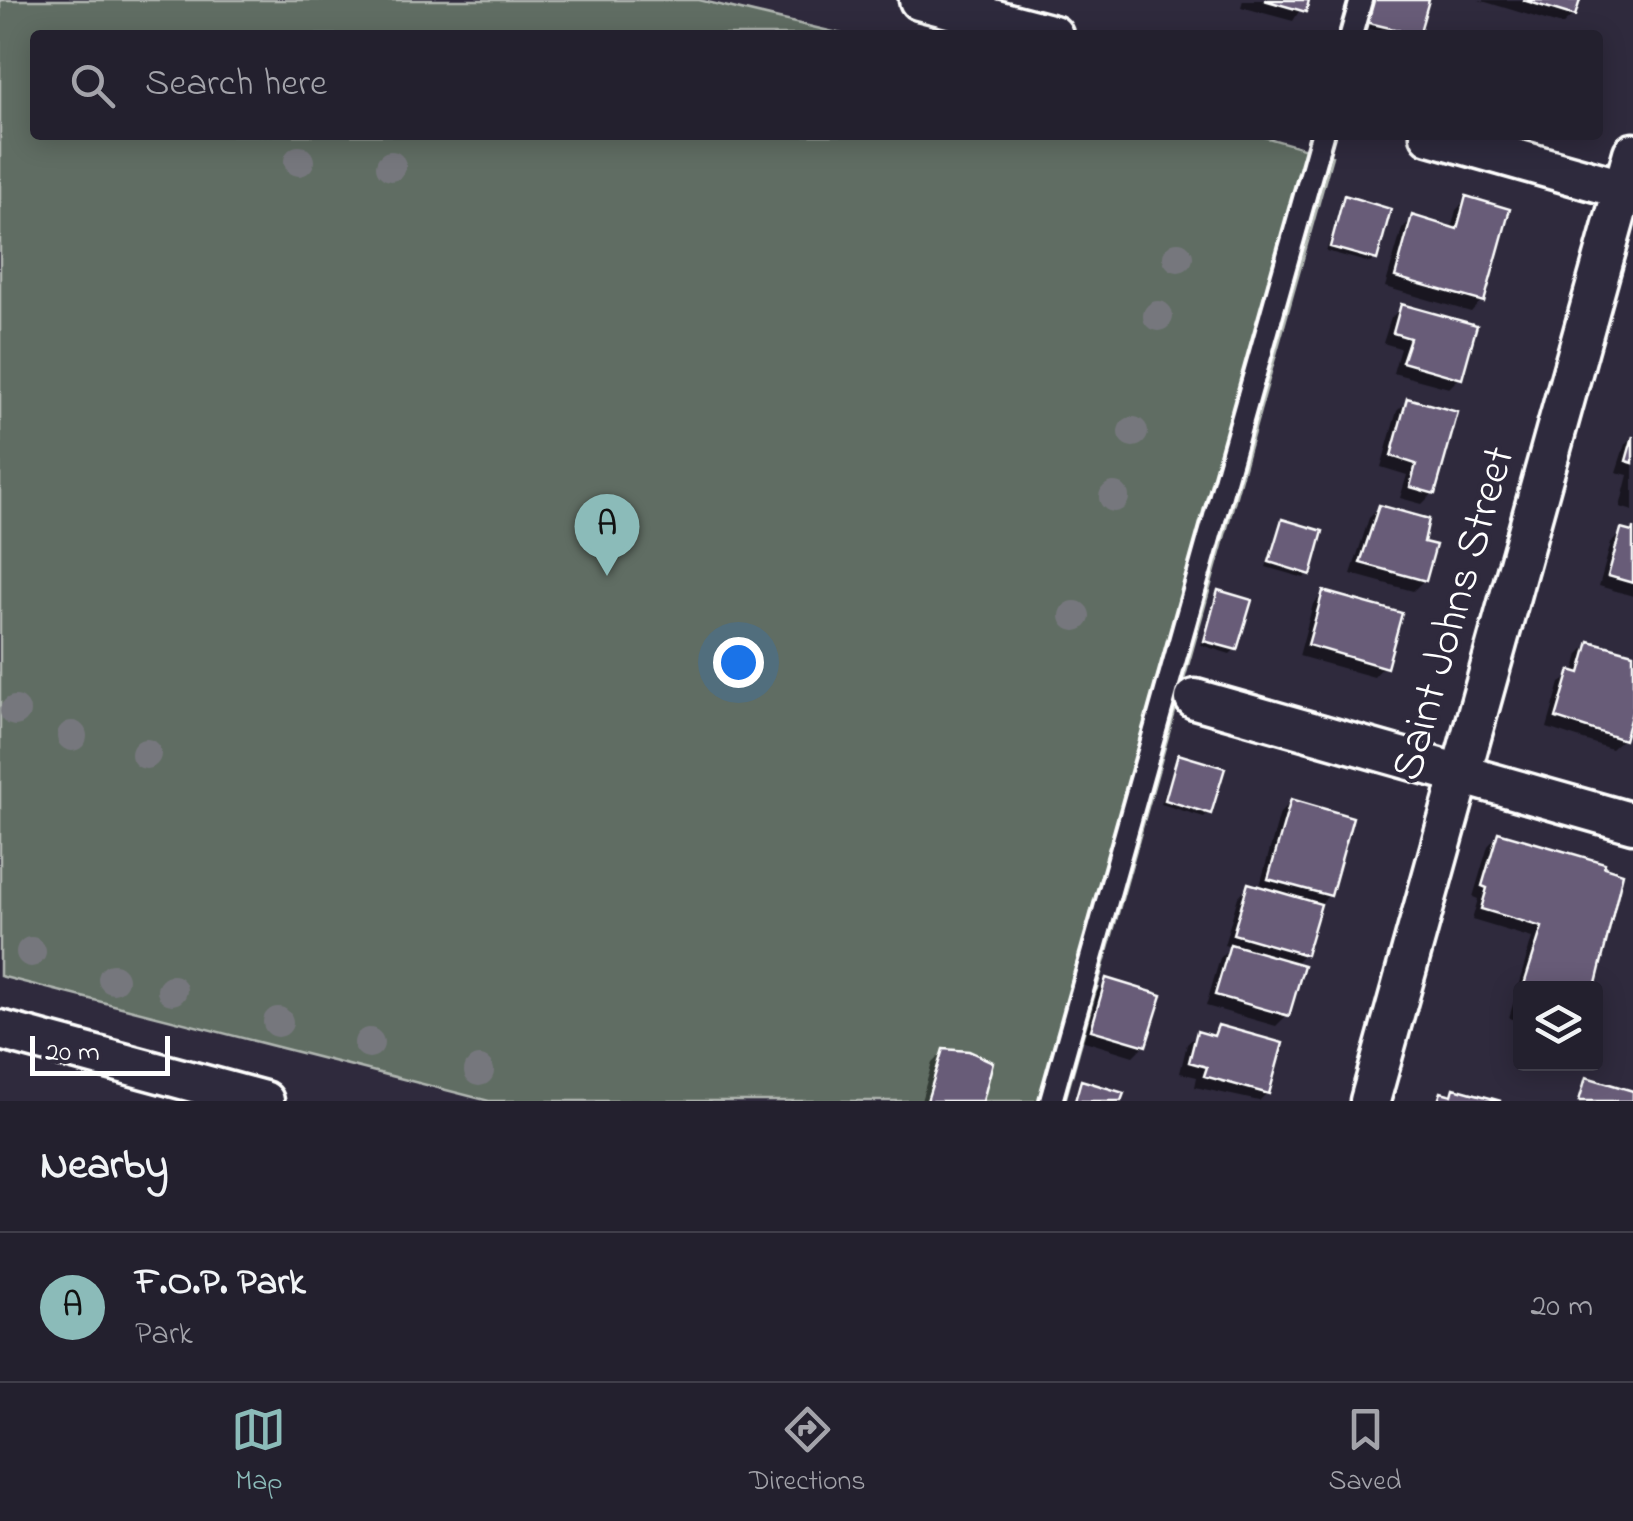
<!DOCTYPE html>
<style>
body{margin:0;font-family:"Indie Flower",sans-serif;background:#2f2d3a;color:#f1f3f6}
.controls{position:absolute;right:30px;bottom:30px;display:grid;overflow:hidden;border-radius:10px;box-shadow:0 5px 25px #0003}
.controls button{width:90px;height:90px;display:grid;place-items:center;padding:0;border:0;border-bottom:2px solid #403e4a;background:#23202e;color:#f1f3f6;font:50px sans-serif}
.scale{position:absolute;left:30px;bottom:25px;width:140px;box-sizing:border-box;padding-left:10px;border:5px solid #fff;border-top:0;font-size:28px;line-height:35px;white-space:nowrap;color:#fff;-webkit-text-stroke:8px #2f2a3d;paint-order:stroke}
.you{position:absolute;left:738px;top:662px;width:35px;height:35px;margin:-25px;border:8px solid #fff;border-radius:50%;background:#1a73e8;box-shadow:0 0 0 15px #1a73e833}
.badge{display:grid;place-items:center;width:65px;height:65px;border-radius:50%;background:#8bbbb9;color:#111;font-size:32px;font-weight:700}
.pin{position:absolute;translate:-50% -82px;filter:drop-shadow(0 2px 5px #0008)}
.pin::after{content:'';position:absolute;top:52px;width:35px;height:30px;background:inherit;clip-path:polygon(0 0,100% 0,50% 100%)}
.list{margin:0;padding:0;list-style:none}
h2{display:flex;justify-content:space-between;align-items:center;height:130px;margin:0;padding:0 40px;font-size:42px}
h2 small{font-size:32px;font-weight:400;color:#a3a3aa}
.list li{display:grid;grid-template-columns:65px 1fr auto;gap:30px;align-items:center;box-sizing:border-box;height:150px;padding:0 40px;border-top:2px solid #403e4a}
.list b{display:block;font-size:38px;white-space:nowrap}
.list p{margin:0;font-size:32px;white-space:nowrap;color:#a3a3aa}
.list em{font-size:32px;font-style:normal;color:#a3a3aa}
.icon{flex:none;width:55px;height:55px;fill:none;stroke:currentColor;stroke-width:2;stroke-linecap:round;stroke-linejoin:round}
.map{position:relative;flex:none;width:1633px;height:1101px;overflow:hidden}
.search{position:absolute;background:#23202e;box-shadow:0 5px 25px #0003;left:30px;right:30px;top:30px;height:110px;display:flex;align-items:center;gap:25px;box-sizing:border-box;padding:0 35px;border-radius:10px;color:#a3a3aa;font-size:38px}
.sheet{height:280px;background:#23202e}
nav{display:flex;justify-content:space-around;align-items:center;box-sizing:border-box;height:140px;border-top:2px solid #403e4a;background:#23202e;font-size:28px;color:#a3a3aa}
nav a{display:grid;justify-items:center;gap:5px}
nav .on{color:#8bbbb9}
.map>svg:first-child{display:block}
</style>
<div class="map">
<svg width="1633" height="1101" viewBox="0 0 1633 1101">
<rect width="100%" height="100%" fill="#2f2a3d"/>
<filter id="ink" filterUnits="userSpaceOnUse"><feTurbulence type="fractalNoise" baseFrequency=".01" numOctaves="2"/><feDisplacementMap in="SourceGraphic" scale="20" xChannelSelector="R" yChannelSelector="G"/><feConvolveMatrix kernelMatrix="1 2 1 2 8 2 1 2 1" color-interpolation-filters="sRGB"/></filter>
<g filter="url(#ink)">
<path fill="#606d63" stroke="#b0b6b1" stroke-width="2.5" d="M 0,0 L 699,0 L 846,35 L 35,35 L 35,135 L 1257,135 L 1332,156 L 1065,1101 L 489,1101 L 0,976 Z"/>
<path fill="#0007" d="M 1243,0 L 1306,0 L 1293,21 L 1241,7 Z
M 1370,0 L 1427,0 L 1417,35 L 1392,35 L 1362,27 Z
M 1479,0 L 1577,0 L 1573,15 L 1562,25 Z
M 1345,198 L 1375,258 L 1370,263 L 1326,251 Z
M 1467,199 L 1481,301 L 1471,312 L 1385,287 L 1402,229 L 1413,218 L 1451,230 L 1456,210 Z
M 1402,307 L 1460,377 L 1449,388 L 1393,373 L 1400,348 L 1383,343 L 1391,318 Z
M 1408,400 L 1433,493 L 1422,504 L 1400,498 L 1407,475 L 1381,467 L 1397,411 Z
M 1633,436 L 1633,511 L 1620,507 L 1628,475 L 1616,472 L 1625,444 Z
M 1380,507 L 1424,580 L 1413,591 L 1351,574 L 1369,518 Z
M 1282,522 L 1308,573 L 1304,578 L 1266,567 Z
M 1622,532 L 1633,534 L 1633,596 L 1599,586 L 1611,543 Z
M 1219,593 L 1235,649 L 1230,654 L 1201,645 Z
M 1324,594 L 1384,666 L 1374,677 L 1299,656 L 1313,604 Z
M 1590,643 L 1633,656 L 1633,700 L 1622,739 L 1611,749 L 1547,728 L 1560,683 L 1574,674 L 1579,654 Z
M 1179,757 L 1209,812 L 1204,817 L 1161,804 Z
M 1291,802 L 1329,895 L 1318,906 L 1304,954 L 1293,965 L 1287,1015 L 1276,1026 L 1206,1006 L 1220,958 L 1231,947 L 1224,945 L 1238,897 L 1248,886 L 1259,889 L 1280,813 Z
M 1498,835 L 1620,874 L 1592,988 L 1520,988 L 1520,1022 L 1509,1018 L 1532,938 L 1472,920 L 1478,899 L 1473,897 L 1488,846 Z
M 1107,981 L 1144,1045 L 1133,1056 L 1081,1040 L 1096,992 Z
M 1219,1028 L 1267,1093 L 1259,1101 L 1195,1087 L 1197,1077 L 1180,1073 L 1187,1044 L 1198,1034 L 1209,1037 Z
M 943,1052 L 980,1101 L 921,1101 L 932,1063 Z"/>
<path fill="#675c78" stroke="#fff" stroke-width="2.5" d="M 1264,0 L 1309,0 L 1306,12 Z
M 1372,0 L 1429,0 L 1419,35 L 1365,22 Z
M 1523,0 L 1580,0 L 1575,16 Z
M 1344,195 L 1391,209 L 1377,260 L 1330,247 Z
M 1466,196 L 1510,209 L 1484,302 L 1395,277 L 1412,215 L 1457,229 Z
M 1401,304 L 1477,325 L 1462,379 L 1402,362 L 1410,338 L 1393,333 Z
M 1407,398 L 1458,412 L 1435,494 L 1410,487 L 1416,464 L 1391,456 Z
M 1633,436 L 1633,463 L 1626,461 Z
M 1379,505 L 1429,519 L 1424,542 L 1436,545 L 1426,581 L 1360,563 Z
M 1282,519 L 1323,531 L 1311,575 L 1269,562 Z
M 1633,528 L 1633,583 L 1608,576 L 1621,529 L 1632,532 Z
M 1218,590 L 1252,600 L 1237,650 L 1204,641 Z
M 1323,591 L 1402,613 L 1387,668 L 1308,645 Z
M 1589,641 L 1633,653 L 1633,709 L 1624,740 L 1556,718 L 1570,670 L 1580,673 Z
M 1178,754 L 1225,768 L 1211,814 L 1165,800 Z
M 1291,799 L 1353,817 L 1331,896 L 1268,879 Z
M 1498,832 L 1605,863 L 1604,867 L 1623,873 L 1595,988 L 1523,988 L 1542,927 L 1481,909 L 1487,888 L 1482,886 Z
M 1248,883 L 1321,904 L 1306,955 L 1233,934 Z
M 1230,944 L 1304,965 L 1289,1016 L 1215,995 Z
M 1106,978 L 1162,995 L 1146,1046 L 1091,1030 Z
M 1218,1025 L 1283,1043 L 1269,1094 L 1204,1076 L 1207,1067 L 1189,1062 L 1197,1031 L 1214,1036 Z
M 943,1049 L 969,1051 L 993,1062 L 983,1101 L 927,1101 Z
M 1586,1077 L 1633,1091 L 1633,1101 L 1579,1101 Z
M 1081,1080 L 1124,1093 L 1121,1101 L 1075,1101 Z
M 1454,1088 L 1501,1101 L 1438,1101 L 1441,1092 L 1452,1095 Z"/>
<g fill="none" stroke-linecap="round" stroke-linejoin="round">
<g stroke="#fff" stroke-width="28">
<path id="service" d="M 1351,35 L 1361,0
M 1051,1101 L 1322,135"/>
</g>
<g stroke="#fff" stroke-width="45">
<path id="minor" d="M 919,0 L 1053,35
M 1430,135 L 1633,192
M 1195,699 L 1633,823
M 0,1030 L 264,1101
M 1370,1101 L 1633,153"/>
</g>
<use href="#service" stroke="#2f2a3d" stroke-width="20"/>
<use href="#minor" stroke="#2f2a3d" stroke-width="38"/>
</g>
<g fill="#76777d">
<circle cx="299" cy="161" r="15"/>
<circle cx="391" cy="166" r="15"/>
<circle cx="1178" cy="257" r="15"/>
<circle cx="1158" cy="316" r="15"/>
<circle cx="1133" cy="432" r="15"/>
<circle cx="1114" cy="497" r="15"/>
<circle cx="1075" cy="616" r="15"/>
<circle cx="15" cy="711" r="15"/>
<circle cx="72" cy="736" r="15"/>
<circle cx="146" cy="754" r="15"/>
<circle cx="31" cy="952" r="15"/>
<circle cx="113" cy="979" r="15"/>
<circle cx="172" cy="990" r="15"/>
<circle cx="278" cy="1022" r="15"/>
<circle cx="369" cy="1043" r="15"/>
<circle cx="479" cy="1071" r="15"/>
</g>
</g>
<g text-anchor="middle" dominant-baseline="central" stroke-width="8" stroke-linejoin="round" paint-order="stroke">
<g font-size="45" fill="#fff" stroke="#2f2a3d">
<text transform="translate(1455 614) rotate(-74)">Saint Johns Street</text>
</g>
</g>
</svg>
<div class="controls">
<button><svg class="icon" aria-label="layers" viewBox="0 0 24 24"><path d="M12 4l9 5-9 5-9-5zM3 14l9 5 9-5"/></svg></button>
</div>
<div class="scale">20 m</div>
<div class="you"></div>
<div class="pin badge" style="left:607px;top:576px">A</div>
<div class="search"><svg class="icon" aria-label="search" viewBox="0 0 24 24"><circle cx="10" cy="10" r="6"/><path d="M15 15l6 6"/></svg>Search here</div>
</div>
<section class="sheet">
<h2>Nearby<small></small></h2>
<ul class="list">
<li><span class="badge">A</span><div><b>F.O.P. Park</b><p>Park</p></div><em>20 m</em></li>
</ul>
</section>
<nav>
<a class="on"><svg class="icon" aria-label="map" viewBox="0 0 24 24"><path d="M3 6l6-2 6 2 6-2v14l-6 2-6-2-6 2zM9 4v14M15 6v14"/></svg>Map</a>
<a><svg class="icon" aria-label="directions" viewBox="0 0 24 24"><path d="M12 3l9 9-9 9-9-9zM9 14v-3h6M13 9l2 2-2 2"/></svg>Directions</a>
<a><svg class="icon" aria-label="saved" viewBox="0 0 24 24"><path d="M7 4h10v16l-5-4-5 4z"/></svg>Saved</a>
</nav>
